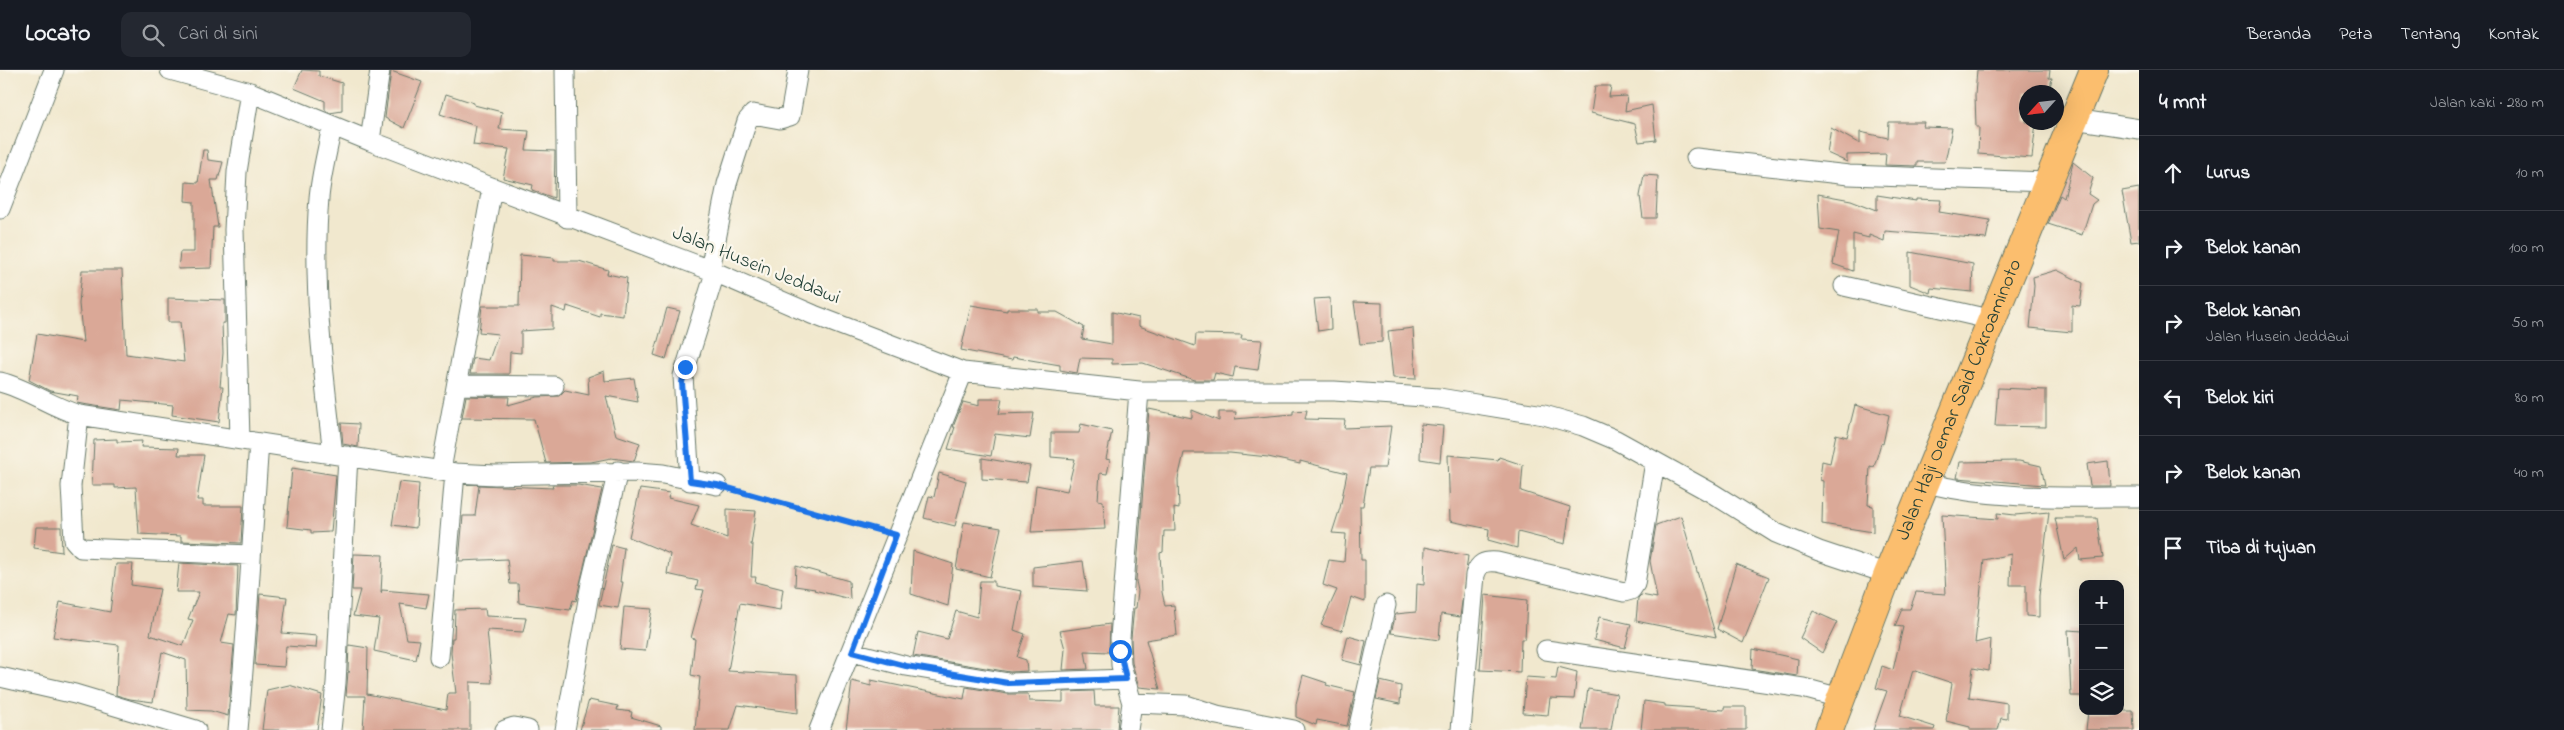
<!DOCTYPE html>
<html lang="id">
<meta charset="utf-8">
<style>
body{margin:0;font-family:"Indie Flower",sans-serif;background:#242831;color:#f1f3f6}
.controls{position:absolute;right:15px;bottom:15px;display:grid;overflow:hidden;border-radius:10px;box-shadow:0 5px 20px #0002}
.controls button{width:45px;height:45px;display:grid;place-items:center;padding:0;border:0;border-bottom:1px solid #363941;background:#171b24;color:#f1f3f6;font:25px sans-serif}
.compass{position:absolute;left:2019px;top:15px;width:45px;height:45px;border-radius:50%;background:#171b24;box-shadow:0 5px 20px #0002;rotate:243deg}
.stop{position:absolute;width:15px;height:15px;margin:-11px;border:4px solid #1a73e8;border-radius:50%;background:#fff}
.stop.end{background:#1a73e8;border-color:#fff;box-shadow:0 1px 5px #0008}
.list{margin:0;padding:0;list-style:none}
h2{display:flex;justify-content:space-between;align-items:center;height:65px;margin:0;padding:0 20px;font-size:21px}
h2 small{font-size:16px;font-weight:400;color:#9ea1a6}
.list li{display:grid;grid-template-columns:32px 1fr auto;gap:15px;align-items:center;box-sizing:border-box;height:75px;padding:0 20px;border-top:1px solid #363941}
.list b{display:block;font-size:19px;white-space:nowrap}
.list p{margin:0;font-size:16px;white-space:nowrap;color:#9ea1a6}
.list em{font-size:16px;font-style:normal;color:#9ea1a6}
.icon{flex:none;width:28px;height:28px;fill:none;stroke:currentColor;stroke-width:2;stroke-linecap:round;stroke-linejoin:round}
.map{position:relative;flex:none;width:2139px;height:660px;overflow:hidden}
header{display:flex;align-items:center;gap:30px;box-sizing:border-box;height:70px;padding:0 25px;background:#171b24;border-bottom:1px solid #363941}
header strong{font-size:24px}
nav{display:flex;gap:28px;margin-inline-start:auto;font-size:18px}
.search{width:350px;height:45px;background:#242831;display:flex;align-items:center;gap:12px;box-sizing:border-box;padding:0 18px;border-radius:10px;color:#9ea1a6;font-size:19px}
main{display:flex}
aside{flex:1;background:#171b24}
.map>svg:first-child{display:block}
</style>
<header>
<strong>Locato</strong>
<div class="search"><svg class="icon" aria-label="search" viewBox="0 0 24 24"><circle cx="10" cy="10" r="6"/><path d="M15 15l6 6"/></svg>Cari di sini</div>
<nav><a>Beranda</a><a>Peta</a><a>Tentang</a><a>Kontak</a></nav>
</header>
<main>
<div class="map">
<svg width="2139" height="660" viewBox="0 0 2139 660">
<rect width="100%" height="100%" fill="#fbf7ec"/>
<filter id="ink" filterUnits="userSpaceOnUse"><feTurbulence type="fractalNoise" baseFrequency=".02" numOctaves="2"/><feDisplacementMap in="SourceGraphic" scale="10" xChannelSelector="R" yChannelSelector="G"/><feConvolveMatrix kernelMatrix="1 2 1 2 8 2 1 2 1" color-interpolation-filters="sRGB"/></filter>
<filter id="wash" filterUnits="userSpaceOnUse"><feTurbulence type="fractalNoise" baseFrequency=".0096" numOctaves="4" result="noise"/><feDisplacementMap in="SourceGraphic" scale="20" xChannelSelector="R" yChannelSelector="G"/><feGaussianBlur stdDeviation="1.12" result="paint"/><feColorMatrix in="noise" values="0 0 0 0 0 0 0 0 0 0 0 0 0 0 0 0 0 1.4 0 .05"/><feComposite in="paint" operator="in"/></filter>
<g filter="url(#wash)">
<rect width="100%" height="100%" fill="#f1e8ce"/>
<g id="blocks">
<path fill="#daa897" d="M 302,0 L 319,1 L 319,6 L 342,13 L 342,41 L 330,43 L 325,40 L 325,31 L 294,18 Z
M 1977,0 L 2050,0 L 2049,8 L 2052,8 L 2049,22 L 2026,22 L 2026,52 L 2036,52 L 2032,88 L 1978,84 L 1979,57 L 1976,57 L 1975,25 Z
M 391,1 L 422,12 L 404,58 L 385,48 Z
M 1595,16 L 1611,16 L 1609,27 L 1627,26 L 1625,41 L 1652,35 L 1656,70 L 1639,72 L 1635,54 L 1591,43 Z
M 446,24 L 474,33 L 474,35 L 502,42 L 499,59 L 529,61 L 526,80 L 555,81 L 554,128 L 532,120 L 533,115 L 503,108 L 509,79 L 473,75 L 476,56 L 440,44 Z
M 1889,52 L 1924,52 L 1923,57 L 1952,58 L 1945,92 L 1917,92 L 1917,96 L 1885,95 L 1886,84 L 1847,85 L 1847,92 L 1827,83 L 1831,58 L 1860,74 L 1860,62 L 1888,68 Z
M 203,80 L 207,80 L 208,90 L 223,92 L 218,110 L 211,110 L 218,157 L 213,157 L 211,198 L 178,199 L 180,182 L 194,182 L 194,132 L 185,131 L 186,112 L 198,113 Z
M 2073,92 L 2093,108 L 2088,124 L 2097,130 L 2092,134 L 2082,165 L 2048,154 L 2060,125 L 2064,128 Z
M 1644,105 L 1658,106 L 1656,148 L 1643,148 L 1640,126 Z
M 2139,118 L 2139,171 L 2131,172 L 2122,121 Z
M 1818,124 L 1851,130 L 1877,140 L 1877,125 L 1916,131 L 1916,129 L 1941,130 L 1939,142 L 1990,150 L 1986,169 L 1885,161 L 1884,171 L 1869,165 L 1869,168 L 1853,164 L 1853,201 L 1833,194 L 1839,162 L 1820,159 Z
M 1910,182 L 1973,194 L 1972,222 L 1931,218 L 1930,223 L 1910,215 Z
M 520,185 L 554,188 L 554,191 L 579,191 L 608,200 L 607,204 L 627,208 L 623,246 L 600,243 L 600,247 L 567,236 L 566,242 L 552,237 L 552,259 L 521,261 L 521,283 L 510,282 L 509,304 L 470,304 L 473,288 L 489,290 L 498,264 L 479,262 L 482,236 L 519,236 Z
M 82,200 L 122,200 L 126,284 L 184,292 L 180,252 L 168,252 L 168,228 L 225,230 L 225,253 L 222,253 L 223,283 L 220,317 L 223,317 L 219,352 L 172,345 L 173,335 L 122,330 L 121,340 L 82,334 L 77,333 L 78,326 L 50,321 L 29,310 L 37,264 L 83,272 L 79,234 Z
M 2057,200 L 2083,213 L 2080,236 L 2072,235 L 2072,262 L 2030,258 L 2034,216 L 2033,207 Z
M 1330,228 L 1331,259 L 1318,261 L 1314,229 Z
M 1354,232 L 1382,233 L 1382,272 L 1360,274 Z
M 971,235 L 1007,241 L 1007,239 L 1038,239 L 1038,242 L 1057,242 L 1084,257 L 1082,269 L 1112,274 L 1112,242 L 1139,248 L 1139,256 L 1195,276 L 1196,264 L 1242,265 L 1241,269 L 1262,270 L 1258,300 L 1235,297 L 1233,307 L 1215,303 L 1213,310 L 1194,310 L 1143,293 L 1112,294 L 1112,289 L 1080,288 L 1077,303 L 1060,300 L 1060,295 L 1013,287 L 1012,290 L 961,280 Z
M 667,238 L 680,241 L 666,289 L 654,285 Z
M 1413,258 L 1416,309 L 1393,308 L 1388,261 Z
M 604,301 L 605,311 L 634,308 L 638,332 L 606,326 L 616,365 L 640,373 L 634,391 L 611,388 L 591,392 L 546,393 L 534,349 L 462,348 L 466,326 L 509,327 L 508,335 L 537,327 L 559,326 L 565,320 L 589,325 L 588,307 Z
M 1998,318 L 2046,320 L 2046,357 L 1995,356 Z
M 979,329 L 1002,329 L 999,344 L 1034,343 L 1030,368 L 995,364 L 991,386 L 948,379 L 955,357 L 953,357 L 963,332 L 979,336 Z
M 1855,335 L 1889,345 L 1883,374 L 1881,373 L 1874,397 L 1870,396 L 1868,435 L 1873,436 L 1873,462 L 1822,454 L 1823,411 L 1820,410 L 1822,391 L 1830,393 L 1836,364 L 1847,367 Z
M 1149,339 L 1192,348 L 1192,340 L 1219,351 L 1219,342 L 1236,342 L 1235,349 L 1293,344 L 1293,341 L 1307,340 L 1305,349 L 1345,350 L 1344,358 L 1391,356 L 1385,398 L 1369,398 L 1363,436 L 1360,436 L 1361,490 L 1365,490 L 1365,532 L 1351,527 L 1342,561 L 1321,555 L 1337,520 L 1323,515 L 1329,490 L 1344,492 L 1346,464 L 1332,463 L 1340,438 L 1347,403 L 1300,391 L 1300,394 L 1268,387 L 1230,383 L 1184,383 L 1178,409 L 1179,439 L 1174,438 L 1175,461 L 1164,461 L 1163,482 L 1160,483 L 1162,522 L 1165,536 L 1174,535 L 1177,565 L 1146,570 L 1160,619 L 1139,617 L 1132,593 L 1131,568 L 1134,538 L 1136,538 L 1138,521 L 1136,511 Z
M 341,353 L 359,354 L 358,377 L 343,374 Z
M 1081,354 L 1112,361 L 1106,389 L 1110,390 L 1107,404 L 1100,403 L 1098,430 L 1103,431 L 1105,459 L 1031,462 L 1036,415 L 1067,421 L 1075,389 L 1051,387 L 1051,363 L 1079,363 Z
M 1421,354 L 1443,356 L 1440,392 L 1420,389 Z
M 117,369 L 117,372 L 142,371 L 141,377 L 179,378 L 178,385 L 204,385 L 197,430 L 203,430 L 203,436 L 243,436 L 241,473 L 181,471 L 181,466 L 139,464 L 136,417 L 115,418 L 115,415 L 92,415 L 94,370 Z
M 1448,385 L 1498,390 L 1499,387 L 1523,395 L 1521,421 L 1570,437 L 1565,474 L 1518,462 L 1517,478 L 1488,470 L 1489,459 L 1450,451 Z
M 982,388 L 1030,396 L 1027,412 L 982,409 Z
M 2019,391 L 2041,396 L 2045,415 L 1957,408 L 1960,392 Z
M 2108,391 L 2110,416 L 2090,416 L 2087,394 Z
M 292,398 L 336,405 L 331,462 L 311,463 L 311,460 L 287,457 Z
M 939,403 L 966,411 L 955,456 L 924,448 L 929,426 L 934,427 Z
M 399,412 L 419,414 L 416,458 L 392,455 Z
M 479,415 L 553,418 L 552,415 L 578,415 L 602,419 L 576,531 L 573,530 L 570,540 L 519,533 L 518,514 L 510,514 L 507,489 L 459,491 L 463,446 L 475,446 Z
M 640,419 L 670,423 L 668,428 L 699,435 L 691,455 L 727,468 L 727,439 L 756,441 L 751,475 L 753,475 L 751,507 L 756,507 L 755,512 L 783,519 L 780,540 L 740,533 L 728,601 L 797,605 L 798,643 L 738,635 L 730,660 L 695,660 L 700,607 L 691,605 L 695,569 L 691,568 L 704,520 L 696,519 L 698,511 L 667,504 L 670,484 L 629,467 Z
M 2049,442 L 2039,526 L 2039,547 L 2026,546 L 2026,515 L 2010,515 L 2011,484 L 1984,490 L 1975,573 L 1991,569 L 1989,601 L 1973,598 L 1969,627 L 2007,633 L 2007,649 L 2001,648 L 1998,660 L 1970,660 L 1970,657 L 1946,651 L 1952,613 L 1913,600 L 1900,646 L 1935,657 L 1934,660 L 1873,660 L 1887,621 L 1876,618 L 1882,596 L 1893,600 L 1903,557 L 1895,556 L 1902,539 L 1910,539 L 1916,522 L 1946,524 L 1942,445 L 1998,449 L 1997,443 L 2015,445 Z
M 1681,446 L 1716,567 L 1636,551 L 1638,528 L 1641,525 L 1657,528 L 1650,491 L 1656,455 Z
M 2055,448 L 2097,448 L 2103,488 L 2080,490 L 2078,478 L 2064,490 Z
M 964,452 L 1001,458 L 990,507 L 956,499 Z
M 36,457 L 61,457 L 62,482 L 34,478 Z
M 612,475 L 624,478 L 620,512 L 623,512 L 618,538 L 599,535 Z
M 1425,477 L 1468,486 L 1460,547 L 1441,544 L 1439,570 L 1391,563 L 1396,544 L 1416,542 L 1417,514 L 1424,515 Z
M 913,481 L 953,494 L 948,536 L 911,524 Z
M 354,484 L 383,485 L 381,523 L 382,520 L 429,524 L 426,538 L 400,534 L 407,569 L 420,570 L 416,590 L 374,581 L 379,549 L 353,546 L 360,520 L 352,520 Z
M 1083,491 L 1087,521 L 1033,517 L 1033,497 Z
M 179,493 L 238,496 L 236,545 L 229,544 L 221,573 L 234,575 L 228,646 L 211,641 L 187,640 L 186,590 L 162,582 L 153,632 L 130,629 L 116,625 L 119,575 L 53,567 L 60,532 L 110,542 L 116,494 L 133,494 L 131,515 L 160,519 L 150,565 L 183,576 L 193,550 L 188,549 L 199,522 L 176,522 Z
M 1736,494 L 1769,507 L 1743,573 L 1717,559 Z
M 796,496 L 849,511 L 850,529 L 814,520 L 815,519 L 795,516 Z
M 980,511 L 994,511 L 994,516 L 1022,521 L 1014,560 L 1025,564 L 1017,587 L 1026,590 L 1027,601 L 1010,602 L 913,586 L 918,562 L 947,569 L 956,541 L 977,547 Z
M 260,524 L 287,527 L 282,563 L 317,566 L 316,578 L 286,576 L 284,597 L 255,595 Z
M 1485,525 L 1527,530 L 1525,569 L 1521,569 L 1520,602 L 1480,600 Z
M 624,537 L 652,539 L 645,581 L 620,579 Z
M 485,539 L 486,546 L 526,548 L 523,562 L 487,560 L 492,613 L 470,612 L 470,660 L 363,660 L 365,626 L 346,626 L 348,602 L 350,602 L 348,601 L 349,575 L 368,578 L 367,624 L 446,640 L 448,623 L 456,623 L 451,583 L 452,568 L 454,568 L 455,540 Z
M 1813,541 L 1837,552 L 1822,583 L 1800,568 Z
M 1599,547 L 1631,554 L 1625,578 L 1594,570 Z
M 1110,554 L 1109,582 L 1085,581 L 1088,599 L 1063,600 L 1065,579 L 1060,561 Z
M 2068,560 L 2083,561 L 2083,626 L 2071,626 Z
M 1348,566 L 1366,571 L 1361,595 L 1342,590 Z
M 1753,579 L 1798,589 L 1797,606 L 1752,599 Z
M 1558,597 L 1577,602 L 1574,629 L 1550,628 L 1548,645 L 1523,643 L 1526,607 L 1556,609 Z
M 1303,605 L 1327,613 L 1326,615 L 1355,622 L 1347,656 L 1317,650 L 1316,655 L 1296,647 L 1296,634 Z
M 871,610 L 964,629 L 966,617 L 1007,624 L 1028,624 L 1029,631 L 1063,632 L 1063,622 L 1094,621 L 1095,636 L 1119,636 L 1117,660 L 846,660 L 852,611 L 871,616 Z
M 1380,611 L 1401,616 L 1400,634 L 1376,629 Z
M 289,615 L 322,625 L 317,660 L 262,660 L 267,620 Z
M 1588,619 L 1617,624 L 1611,660 L 1582,660 Z
M 589,630 L 618,636 L 617,640 L 632,642 L 631,647 L 661,656 L 661,660 L 580,660 Z
M 1644,631 L 1665,634 L 1665,636 L 1724,640 L 1724,637 L 1746,637 L 1746,660 L 1641,660 Z
M 2088,641 L 2133,641 L 2134,660 L 2086,660 Z"/>
</g>
</g>
<g filter="url(#ink)">
<use href="#blocks" fill-opacity="0" stroke="#68796a" stroke-width="1"/>
<g fill="none" stroke-linecap="round" stroke-linejoin="round">
<g stroke="#68796a" stroke-width="21">
<path id="minor" d="M 170,0 L 250,22 L 370,71 L 710,200 L 814,245 L 963,302 L 819,660
M 565,0 L 567,148
M 2074,49 L 2139,59
M 332,56 C 328,79 321,104 319,128 C 312,212 323,300 333,384
M 370,71 L 380,0
M 1696,88 L 1849,105 L 2049,112
M 0,139 L 54,0
M 710,200 L 727,114 L 747,51 L 753,44 L 780,49 L 790,46 L 798,0
M 1844,216 L 1993,250
M 963,302 L 1139,321 L 1334,321 L 1439,328 L 1544,345 L 1583,356 L 1616,370 L 1712,423 L 1776,463 L 1819,481 L 1888,504
M 0,312 C 28,319 51,337 79,345 L 455,403 L 495,405 L 638,402 L 663,404 L 717,415
M 457,315 L 554,316
M 79,345 L 71,416 L 74,470 L 81,478 L 250,485
M 240,369 L 234,160 L 237,102 L 250,22
M 441,400 L 492,118
M 690,411 L 683,306 L 715,203
M 1926,413 C 1995,430 2068,427 2139,427
M 1546,580 L 1803,618 L 1840,628
M 852,582 L 906,596 L 1009,613 L 1126,609
M 439,587 L 455,403
M 0,607 L 75,624 L 196,660
M 1132,633 L 1186,635 L 1217,645 L 1294,660
M 238,660 C 247,564 252,468 259,373
M 331,660 L 336,613 L 348,386
M 505,660 L 514,657 L 528,660
M 565,660 L 591,513 L 618,401
M 1128,660 L 1132,633 L 1121,595 L 1120,568 L 1139,321
M 1358,660 L 1386,535
M 1461,660 L 1475,505 C 1479,493 1484,491 1497,492 L 1624,522 L 1631,520 L 1635,514 L 1655,392"/>
</g>
<g stroke="#68796a" stroke-width="30">
<g id="highway">
<path id="s1" d="M 1829,660 L 1888,504 L 2094,0"/>
</g>
</g>
<path stroke="#68796a" stroke-width="3" stroke-dasharray="4 4" stroke-linecap="butt" d="M 733,420 L 881,461"/>
<use href="#minor" stroke="#fff" stroke-width="19"/>
<use href="#highway" stroke="#fbbe6e" stroke-width="28"/>
</g>
</g>
<g fill="none" stroke-linecap="round" stroke-linejoin="round" filter="url(#ink)">
<path stroke="#1a73e8" stroke-width="6" d="M 685,297 L 682,313 L 690,411 L 717,415 L 896,465 L 852,582 L 906,596 L 1008,613 L 1126,609 L 1120,581"/>
</g>
<g text-anchor="middle" dominant-baseline="central" stroke-width="4.5" stroke-linejoin="round" paint-order="stroke">
<g font-size="20" fill="#1f3d34" stroke="#fbf7ec">
<text transform="translate(756 196) rotate(22)">Jalan Husein Jeddawi</text>
<text stroke="none"><textPath href="#s1" startOffset="355">Jalan Haji Oemar Said Cokroaminoto</textPath></text>
</g>
</g>
</svg>
<div class="controls">
<button>+</button>
<button>−</button>
<button><svg class="icon" aria-label="layers" viewBox="0 0 24 24"><path d="M12 4l9 5-9 5-9-5zM3 14l9 5 9-5"/></svg></button>
</div>
<svg class="compass" viewBox="-18 -18 36 36"><path d="M0-13l5 13h-10z" fill="#e53935"/><path d="M0 13l5-13h-10z" fill="#9ea1a6"/></svg>
<div class="stop" style="left:1120px;top:581px"></div>
<div class="stop end" style="left:685px;top:297px"></div>
</div>
<aside>
<h2>4 mnt<small>Jalan kaki · 280 m</small></h2>
<ul class="list">
<li><svg class="icon" aria-label="ahead" viewBox="0 0 24 24"><path d="M12 20V5M6 11l6-6 6 6"/></svg><div><b>Lurus</b></div><em>10 m</em></li>
<li><svg class="icon" aria-label="right" viewBox="0 0 24 24"><path d="M7 20v-9h11M14 6l5 5-5 5"/></svg><div><b>Belok kanan</b></div><em>100 m</em></li>
<li><svg class="icon" aria-label="right" viewBox="0 0 24 24"><path d="M7 20v-9h11M14 6l5 5-5 5"/></svg><div><b>Belok kanan</b><p>Jalan Husein Jeddawi</p></div><em>50 m</em></li>
<li><svg class="icon" aria-label="left" viewBox="0 0 24 24"><path d="M17 20v-9H6M10 6l-5 5 5 5"/></svg><div><b>Belok kiri</b></div><em>80 m</em></li>
<li><svg class="icon" aria-label="right" viewBox="0 0 24 24"><path d="M7 20v-9h11M14 6l5 5-5 5"/></svg><div><b>Belok kanan</b></div><em>40 m</em></li>
<li><svg class="icon" aria-label="arrive" viewBox="0 0 24 24"><path d="M6 21V4h12l-3 4 3 4H6"/></svg><div><b>Tiba di tujuan</b></div></li>
</ul>
</aside>
</main>
